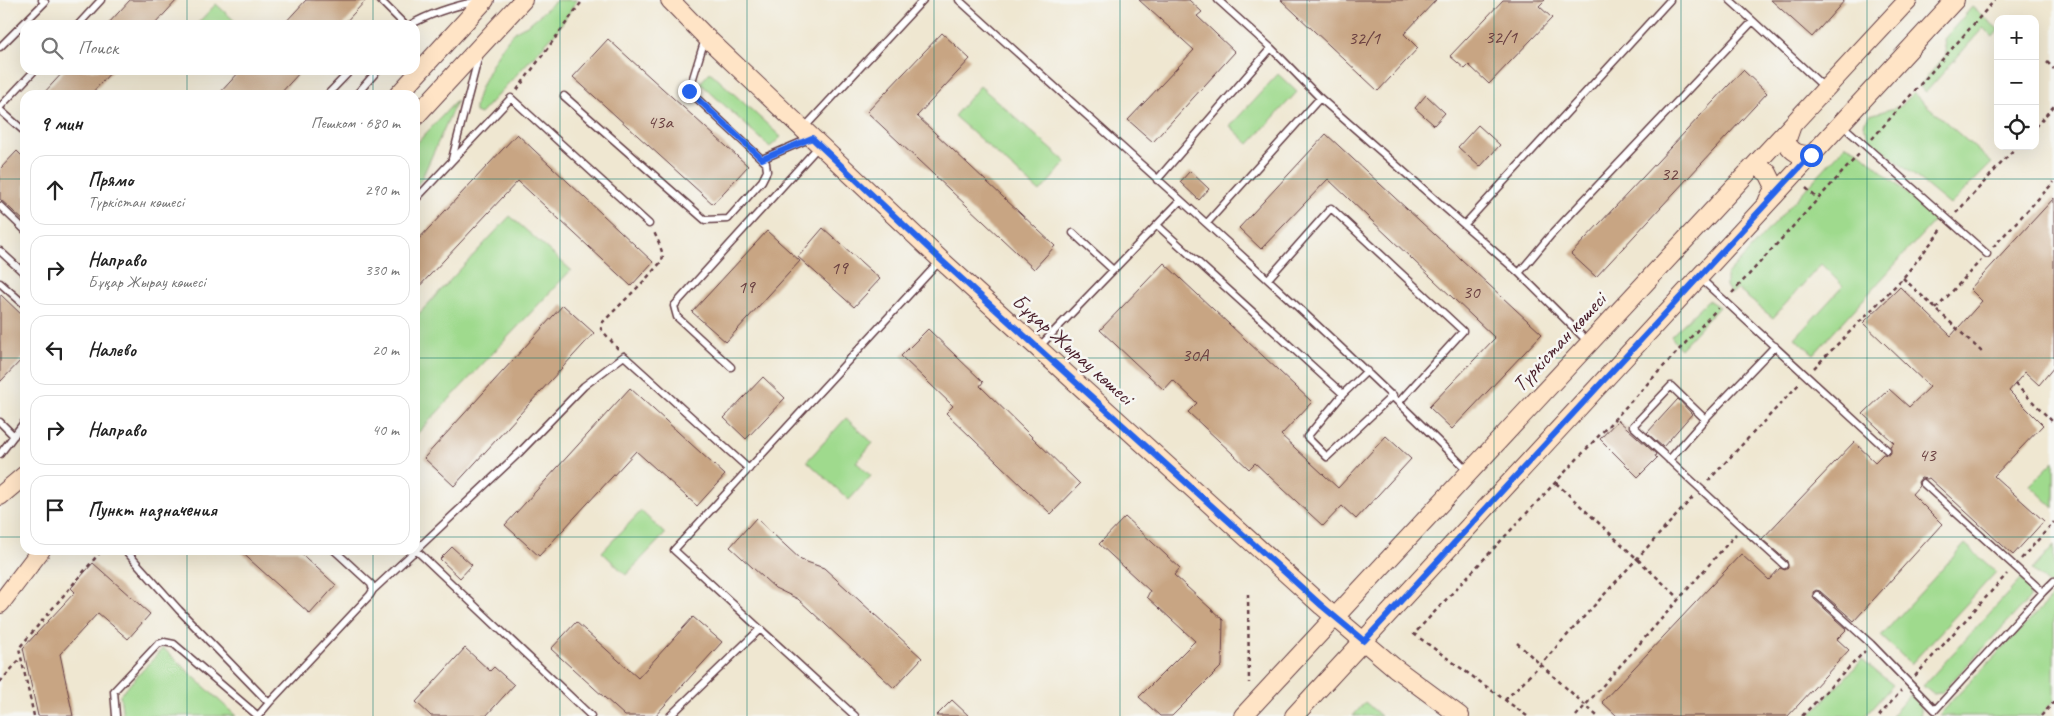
<!DOCTYPE html>
<html lang="ru">
<meta charset="utf-8">
<style>
body{margin:0;font-family:Caveat,sans-serif;background:#f2f2f2;color:#222}
.controls{position:absolute;right:15px;top:15px;display:grid;overflow:hidden;border-radius:10px;box-shadow:0 5px 20px #0002}
.controls button{width:45px;height:45px;display:grid;place-items:center;padding:0;border:0;border-bottom:1px solid #e0e0e0;background:#fff;color:#222;font:25px sans-serif}
.stop{position:absolute;width:15px;height:15px;margin:-11px;border:4px solid #2563eb;border-radius:50%;background:#fff}
.stop.end{background:#2563eb;border-color:#fff;box-shadow:0 1px 5px #0008}
.list{margin:0;padding:0;list-style:none}
h2{display:flex;justify-content:space-between;align-items:center;height:65px;margin:0;padding:0 20px;font-size:21px}
h2 small{font-size:16px;font-weight:400;color:#767676}
.list li{display:grid;grid-template-columns:32px 1fr auto;gap:15px;align-items:center;box-sizing:border-box;height:70px;margin:0 10px 10px;padding:0 10px;border:1px solid #e0e0e0;border-radius:15px}
.list b{display:block;font-size:19px;white-space:nowrap}
.list p{margin:0;font-size:16px;white-space:nowrap;color:#767676}
.list em{font-size:16px;font-style:normal;color:#767676}
.icon{flex:none;width:28px;height:28px;fill:none;stroke:currentColor;stroke-width:2;stroke-linecap:round;stroke-linejoin:round}
.map{position:relative;flex:none;width:2054px;height:716px;overflow:hidden}
.search{position:absolute;background:#fff;box-shadow:0 5px 20px #0002;left:20px;top:20px;width:400px;height:55px;display:flex;align-items:center;gap:12px;box-sizing:border-box;padding:0 18px;border-radius:15px;color:#767676;font-size:19px}
.panel{position:absolute;background:#fff;box-shadow:0 5px 20px #0002;left:20px;top:90px;width:400px;height:465px;border-radius:15px}
.map>svg:first-child{display:block}
</style>
<div class="map">
<svg width="2054" height="716" viewBox="0 0 2054 716">
<rect width="100%" height="100%" fill="#f6f6f2"/>
<filter id="ink" filterUnits="userSpaceOnUse"><feTurbulence type="fractalNoise" baseFrequency=".02" numOctaves="2"/><feDisplacementMap in="SourceGraphic" scale="10" xChannelSelector="R" yChannelSelector="G"/><feConvolveMatrix kernelMatrix="1 2 1 2 8 2 1 2 1" color-interpolation-filters="sRGB"/></filter>
<filter id="wash" filterUnits="userSpaceOnUse"><feTurbulence type="fractalNoise" baseFrequency=".0096" numOctaves="4" result="noise"/><feDisplacementMap in="SourceGraphic" scale="20" xChannelSelector="R" yChannelSelector="G"/><feGaussianBlur stdDeviation="1.12" result="paint"/><feColorMatrix in="noise" values="0 0 0 0 0 0 0 0 0 0 0 0 0 0 0 0 0 1.4 0 .05"/><feComposite in="paint" operator="in"/></filter>
<g filter="url(#wash)">
<rect width="100%" height="100%" fill="#efe7d1"/>
<path fill="#9fda8d" stroke="#747c5c" d="M 557,0 L 577,0 L 557,31 L 480,114 L 475,112 C 473,95 501,44 514,33 C 518,28 525,27 530,23 C 539,16 548,7 557,0 Z
M 216,4 L 239,25 L 196,25 Z
M 1972,7 L 1998,29 L 1998,31 L 1993,37 L 1983,28 L 1926,92 L 1919,86 L 1946,55 L 1944,39 Z
M 710,72 L 781,137 L 770,147 L 700,83 Z
M 1278,74 L 1297,92 L 1249,144 L 1230,126 Z
M 980,86 L 1066,162 L 1040,192 L 954,116 Z
M 1913,93 L 1992,163 L 1950,205 L 1871,140 L 1863,124 L 1870,115 L 1901,106 Z
M 457,100 L 421,180 L 415,187 L 415,145 Z
M 1846,145 L 1860,152 L 1936,219 L 1814,354 L 1795,338 L 1843,286 L 1821,264 L 1773,318 L 1737,289 L 1731,294 L 1726,286 L 1726,276 Z
M 510,216 L 571,270 L 415,436 L 415,318 Z
M 1708,300 L 1719,307 L 1680,349 L 1671,336 Z
M 846,418 L 873,443 L 856,462 L 871,476 L 849,500 L 807,461 Z
M 2054,461 L 2054,508 L 2030,485 Z
M 641,511 L 665,534 L 626,575 L 602,552 Z
M 1965,544 L 1996,572 L 1911,664 L 1881,636 Z
M 2054,546 L 2054,589 L 2032,570 Z
M 2021,579 L 2030,590 L 2030,598 L 1941,693 L 1933,694 L 1923,686 Z
M 2054,595 L 2054,701 L 2040,716 L 1940,716 L 1943,710 Z
M 163,648 L 236,716 L 123,716 L 120,695 Z
M 1862,660 L 1893,685 L 1865,716 L 1809,716 Z
M 1910,695 C 1917,700 1924,706 1920,716 L 1891,716 Z
M 1365,702 L 1381,716 L 1353,716 Z"/>
<g id="blocks">
<path fill="#c8a583" d="M 130,0 L 177,0 L 154,25 L 107,25 Z
M 306,0 L 366,0 L 343,25 L 283,25 Z
M 1139,0 L 1189,0 L 1202,12 L 1197,16 L 1235,52 L 1153,142 L 1128,120 L 1194,50 Z
M 1281,0 L 1436,0 L 1404,34 L 1418,48 L 1378,91 Z
M 1503,0 L 1545,0 L 1539,6 L 1552,18 L 1489,84 L 1469,65 L 1465,69 L 1450,56 Z
M 1771,0 L 1845,0 L 1812,37 Z
M 942,33 L 970,59 L 917,116 L 1055,246 L 1034,269 L 867,112 Z
M 608,39 L 748,166 L 713,204 L 573,77 Z
M 65,70 L 113,70 L 90,95 L 42,95 Z
M 241,70 L 302,70 L 279,95 L 218,95 Z
M 1743,70 L 1767,93 L 1596,277 L 1571,254 Z
M 1426,95 L 1445,113 L 1434,125 L 1415,108 Z
M 1478,125 L 1500,145 L 1480,167 L 1458,147 Z
M 517,134 L 653,262 L 631,286 L 518,181 L 415,291 L 415,243 Z
M 1326,134 L 1542,334 L 1452,429 L 1429,407 L 1495,338 L 1328,179 L 1261,249 L 1239,228 Z
M 17,151 L 25,159 L 25,222 L 0,199 L 0,169 Z
M 1190,171 L 1209,189 L 1199,200 L 1180,182 Z
M 2054,198 L 2054,367 L 2039,385 L 2025,372 L 2009,391 L 2043,425 L 1994,476 L 2044,521 L 2013,555 L 1929,478 L 1927,479 L 1921,478 L 1918,482 L 1919,486 L 1912,494 L 1942,524 L 1854,621 L 1820,591 L 1816,590 L 1813,592 L 1814,599 L 1847,629 L 1837,639 L 1849,650 L 1788,716 L 1617,716 L 1602,702 L 1741,554 L 1769,580 L 1780,568 L 1785,570 L 1788,568 L 1787,561 L 1762,539 L 1854,442 L 1875,462 L 1883,454 L 1888,455 L 1891,453 L 1890,446 L 1894,443 L 1863,414 L 1889,389 L 1909,407 L 1930,387 L 1863,323 L 1900,287 L 1951,336 L 1982,301 L 1970,289 Z
M 823,228 L 880,279 L 854,307 L 798,257 Z
M 767,231 L 800,261 L 726,342 L 692,312 Z
M 1164,263 L 1312,402 L 1281,435 L 1338,488 L 1386,436 L 1411,459 L 1356,519 L 1342,506 L 1323,526 L 1255,463 L 1249,469 L 1188,412 L 1197,403 L 1173,380 L 1164,390 L 1100,330 Z
M 0,294 L 25,318 L 25,356 L 0,382 Z
M 563,305 L 594,333 L 454,486 L 424,458 Z
M 928,329 L 983,382 L 980,386 L 1080,484 L 1051,514 L 946,413 L 953,406 L 901,356 Z
M 763,377 L 785,398 L 746,439 L 724,418 Z
M 630,388 L 725,475 L 697,506 L 636,451 L 539,556 L 505,525 Z
M 1678,399 L 1692,414 L 1663,447 L 1647,433 Z
M 1618,420 L 1656,454 L 1655,456 L 1657,458 L 1638,477 L 1600,439 Z
M 1125,517 L 1180,568 L 1174,575 L 1223,620 L 1222,666 L 1172,716 L 1160,716 L 1139,697 L 1195,641 L 1147,597 L 1150,591 L 1099,544 Z
M 756,518 L 801,560 L 824,568 L 922,658 L 894,688 L 798,599 L 775,588 L 730,547 Z
M 452,547 L 472,565 L 460,578 L 440,559 Z
M 239,550 L 297,550 L 336,585 L 310,614 Z
M 93,563 L 150,614 L 128,639 L 98,613 L 60,654 L 73,716 L 38,716 L 23,648 L 75,592 L 71,588 Z
M 693,617 L 722,642 L 655,716 L 625,716 L 551,649 L 576,622 L 638,678 Z
M 465,648 L 490,671 L 494,667 L 514,685 L 486,716 L 431,716 L 416,702 Z
M 952,700 L 969,716 L 936,716 Z"/>
</g>
</g>
<g filter="url(#ink)">
<use href="#blocks" fill-opacity="0" stroke="#633d44" stroke-width="1"/>
<g fill="none" stroke-linecap="round" stroke-linejoin="round">
<g stroke="#633d44" stroke-width="9">
<path id="lane" d="M 380,0 L 405,25
M 959,0 C 1130,156 1305,307 1468,471
M 1218,0 L 1271,48 L 1320,98 L 1519,273 L 1588,342
M 1730,0 L 1753,21
M 78,25 L 101,0
M 410,25 C 431,13 454,6 478,1
M 0,47 L 45,2 L 42,0
M 327,95 L 351,70
M 356,95 L 378,70
M 564,96 L 705,220 L 728,219 L 762,181 L 767,171 L 766,163 L 689,91 L 705,39
M 0,107 L 35,70
M 0,110 L 25,132
M 1842,125 L 1987,254
M 804,128 L 923,0
M 452,159 L 479,55
M 762,159 L 811,138
M 1157,180 L 1271,48
M 415,200 L 511,98 L 649,224
M 0,206 L 25,230
M 1207,223 L 1320,98
M 1465,224 L 1670,0
M 1157,225 L 1343,394
M 1073,233 L 1113,270
M 0,251 L 25,274
M 1519,273 L 1550,236 L 1753,21 L 1825,88
M 1700,278 L 1887,450
M 1268,279 L 1331,208 L 1463,331 L 1399,402
M 0,283 L 25,305
M 1039,347 L 1180,201
M 731,367 L 677,317 L 674,306 L 819,146
M 1367,371 L 1343,394 L 1307,437 L 1327,457 L 1393,395
M 1705,419 L 1775,346
M 0,422 L 14,436
M 0,454 L 25,421
M 1669,460 L 1705,419 L 1671,386 L 1633,426 C 1683,473 1733,519 1784,565
M 416,550 L 519,453 L 584,386 L 624,356 L 749,469
M 373,590 L 416,550 L 591,716
M 2043,592 L 2054,581
M 1817,595 L 1871,644 L 1935,710 L 2043,592 L 1923,483
M 269,703 L 370,595 L 373,590 L 371,584 L 334,550
M 116,716 L 114,691 L 158,644 L 164,642 L 174,644 L 258,716 L 269,703 L 179,610 L 125,550
M 670,716 L 760,629
M 855,716 L 674,550 L 940,261"/>
</g>
<g stroke="#633d44" stroke-width="20">
<path id="secondary" d="M 670,0 L 706,37 L 941,260 L 1322,606 L 1395,668 L 1460,716
M 398,95 L 485,0
M 415,117 L 523,0
M 1792,125 L 1786,142 C 1793,153 1798,155 1811,155
M 1755,165 L 1768,173 L 1775,187 L 1768,200
M 0,496 L 25,475
M 0,604 L 41,550
M 1243,716 L 1908,0
M 1294,716 L 1955,0"/>
</g>
<path stroke="#633d44" stroke-width="2.5" stroke-dasharray="4 4" stroke-linecap="butt" d="M 2047,62 L 2054,69
M 517,90 L 583,0
M 2035,127 L 2054,106
M 1872,139 L 1995,0
M 1806,188 L 1818,199
M 1956,213 L 2017,146
M 1993,247 L 2054,182
M 1903,278 L 1983,353
M 1732,293 L 1860,153
M 1936,309 L 1981,260
M 618,349 L 601,329 L 602,323 L 644,281 L 662,261 L 663,255 L 659,243 L 654,232
M 1814,368 L 1903,278 L 1942,229
M 2015,384 L 2054,423
M 1708,481 L 1800,383
M 1556,483 L 1679,598
M 2021,559 L 2054,522
M 1248,594 L 1249,683
M 1517,643 L 1597,716
M 1915,676 L 2007,574
M 0,682 L 21,658
M 1505,700 L 1541,664 L 1694,496
M 34,716 L 19,648 L 102,550
M 1527,716 L 1414,634 L 1718,308
M 1576,716 L 1736,534
M 1802,716 L 1865,651
M 1879,716 L 1901,691
M 2041,716 L 2054,702"/>
<use href="#lane" stroke="#fff" stroke-width="6"/>
<use href="#secondary" stroke="#ffe4c6" stroke-width="18"/>
</g>
</g>
<g fill="none" stroke-linecap="round" stroke-linejoin="round" filter="url(#ink)">
<path stroke="#2563eb" stroke-width="6" d="M 689,91 L 762,159 L 812,138 L 941,260 L 1322,606 L 1364,641 L 1811,155"/>
</g>
<path fill="none" stroke="#0f766e" stroke-width="1" stroke-opacity="0.55" d="M 187,0 L 187,25M 373,0 L 373,25M 560,0 L 560,716M 747,0 L 747,716M 934,0 L 934,716M 1120,0 L 1120,716M 1307,0 L 1307,716M 1494,0 L 1494,716M 1681,0 L 1681,716M 1867,0 L 1867,716M 187,70 L 187,95M 373,70 L 373,95M 0,179 L 25,179M 415,179 L 2054,179M 0,358 L 25,358M 415,358 L 2054,358M 0,537 L 25,537M 415,537 L 2054,537M 187,550 L 187,716M 373,550 L 373,716"/>
<g text-anchor="middle" dominant-baseline="central" stroke-width="5" stroke-linejoin="round" paint-order="stroke">
<g font-size="19" fill="#6a4041">
<text x="1501" y="37">32/1</text>
<text x="1364" y="38">32/1</text>
<text x="660" y="122">43а</text>
<text x="1669" y="174">32</text>
<text x="839" y="268">19</text>
<text x="746" y="287">19</text>
<text x="1471" y="292">30</text>
<text x="1195" y="355">30А</text>
<text x="1927" y="455">43</text>
</g>
<g font-size="21" fill="#4a1f2b" stroke="#f6f6f2">
<text transform="translate(1559 342) rotate(-47)">Түркістан көшесі</text>
<text transform="translate(1073 349) rotate(42)">Бұқар Жырау көшесі</text>
</g>
</g>
</svg>
<div class="controls">
<button>+</button>
<button>−</button>
<button><svg class="icon" aria-label="locate" viewBox="0 0 24 24"><circle cx="12" cy="12" r="6"/><path d="M12 2v4M12 18v4M2 12h4M18 12h4"/></svg></button>
</div>
<div class="stop" style="left:1811px;top:155px"></div>
<div class="stop end" style="left:689px;top:91px"></div>
<div class="search"><svg class="icon" aria-label="search" viewBox="0 0 24 24"><circle cx="10" cy="10" r="6"/><path d="M15 15l6 6"/></svg>Поиск</div>
<section class="panel">
<h2>9 мин<small>Пешком · 680 m</small></h2>
<ul class="list">
<li><svg class="icon" aria-label="ahead" viewBox="0 0 24 24"><path d="M12 20V5M6 11l6-6 6 6"/></svg><div><b>Прямо</b><p>Түркістан көшесі</p></div><em>290 m</em></li>
<li><svg class="icon" aria-label="right" viewBox="0 0 24 24"><path d="M7 20v-9h11M14 6l5 5-5 5"/></svg><div><b>Направо</b><p>Бұқар Жырау көшесі</p></div><em>330 m</em></li>
<li><svg class="icon" aria-label="left" viewBox="0 0 24 24"><path d="M17 20v-9H6M10 6l-5 5 5 5"/></svg><div><b>Налево</b></div><em>20 m</em></li>
<li><svg class="icon" aria-label="right" viewBox="0 0 24 24"><path d="M7 20v-9h11M14 6l5 5-5 5"/></svg><div><b>Направо</b></div><em>40 m</em></li>
<li><svg class="icon" aria-label="arrive" viewBox="0 0 24 24"><path d="M6 21V4h12l-3 4 3 4H6"/></svg><div><b>Пункт назначения</b></div></li>
</ul>
</section>
</div>
